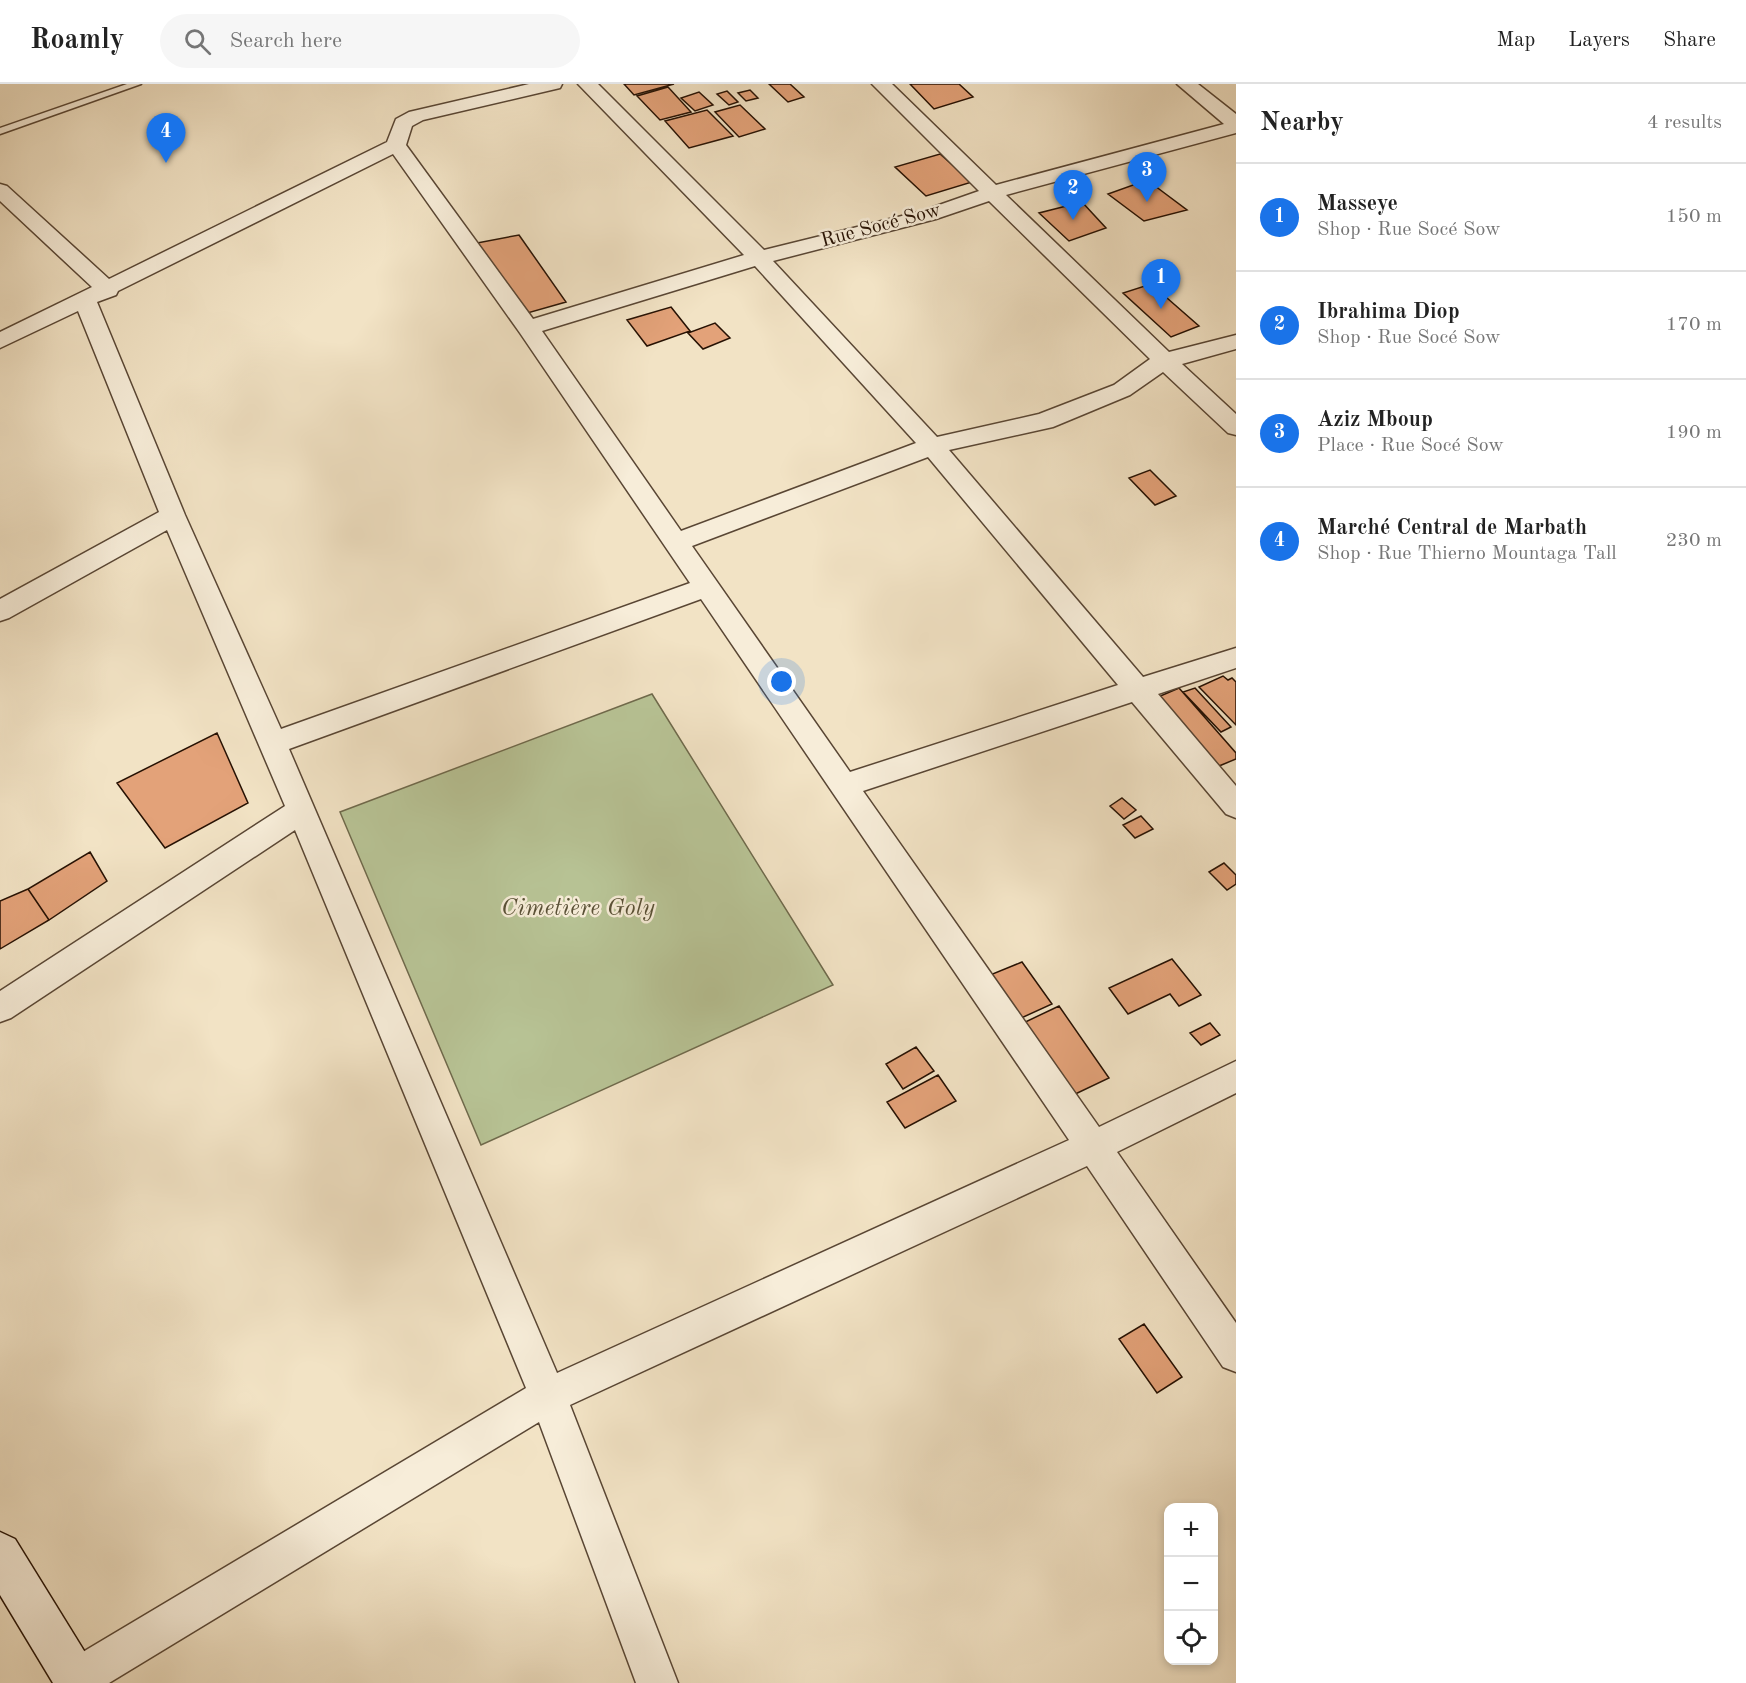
<!DOCTYPE html>
<meta charset="utf-8">
<style>
body{margin:0;font-family:"Old Standard TT",serif;background:#f6f6f6;color:#222}
.controls{position:absolute;right:18px;bottom:18px;display:grid;overflow:hidden;border-radius:12px;box-shadow:0 3px 9px #0003}
.controls button{width:54px;height:54px;display:grid;place-items:center;padding:0;border:0;border-bottom:2px solid #e0e0e0;background:#fff;color:#222;font:30px sans-serif}
.you{position:absolute;left:782px;top:598px;width:21px;height:21px;margin:-15px;border:4px solid #fff;border-radius:50%;background:#1a73e8;box-shadow:0 0 0 9px #1a73e833}
.badge{display:grid;place-items:center;width:39px;height:39px;border-radius:50%;background:#1a73e8;color:#fff;font-size:20px;font-weight:700}
.pin{position:absolute;translate:-50% -50px;filter:drop-shadow(0 2px 3px #0008)}
.pin::after{content:'';position:absolute;top:32px;width:21px;height:18px;background:inherit;clip-path:polygon(0 0,100% 0,50% 100%)}
.list{margin:0;padding:0;list-style:none}
h2{display:flex;justify-content:space-between;align-items:center;height:78px;margin:0;padding:0 24px;font-size:26px}
h2 small{font-size:20px;font-weight:400;color:#767676}
.list li{display:grid;grid-template-columns:39px 1fr auto;gap:18px;align-items:center;box-sizing:border-box;height:108px;padding:0 24px;border-top:2px solid #e0e0e0}
.list b{display:block;font-size:22px;white-space:nowrap}
.list p{margin:0;font-size:20px;white-space:nowrap;color:#767676}
.list em{font-size:20px;font-style:normal;color:#767676}
.icon{flex:none;width:33px;height:33px;fill:none;stroke:currentColor;stroke-width:2;stroke-linecap:round;stroke-linejoin:round}
.map{position:relative;flex:none;width:1236px;height:1599px;overflow:hidden}
header{display:flex;align-items:center;gap:36px;box-sizing:border-box;height:84px;padding:0 30px;background:#fff;border-bottom:2px solid #e0e0e0}
header strong{font-size:28px}
nav{display:flex;gap:33px;margin-inline-start:auto;font-size:21px}
.search{width:420px;height:54px;background:#f6f6f6;display:flex;align-items:center;gap:15px;box-sizing:border-box;padding:0 21px;border-radius:33px;color:#767676;font-size:22px}
main{display:flex}
aside{flex:1;background:#fff}
.map>svg:first-child{display:block}
</style>
<header>
<strong>Roamly</strong>
<div class="search"><svg class="icon" aria-label="search" viewBox="0 0 24 24"><circle cx="10" cy="10" r="6"/><path d="M15 15l6 6"/></svg>Search here</div>
<nav><a>Map</a><a>Layers</a><a>Share</a></nav>
</header>
<main>
<div class="map">
<svg width="1236" height="1599" viewBox="0 0 1236 1599">
<rect width="100%" height="100%" fill="#f2e3c5"/>
<filter id="stains"><feTurbulence type="fractalNoise" baseFrequency=".00333" numOctaves="4"/><feColorMatrix values="0 0 0 0 .2 0 0 0 0 .09 0 0 0 0 .02 0 0 0 .5 -.17"/></filter>
<radialGradient id="worn" r=".72"><stop offset=".6" stop-color="#630" stop-opacity="0"/><stop offset="1" stop-color="#630" stop-opacity=".3"/></radialGradient>
<path fill="#b8c496" stroke="#6f6a4c" stroke-width="1.5" d="M 652,610 L 833,901 L 481,1061 L 340,728 Z"/>
<path fill="#e3a279" stroke="#261103" stroke-width="1.5" d="M 624,0 L 674,0 L 634,11 Z
M 769,0 L 790,0 L 804,13 L 788,18 Z
M 910,0 L 959,0 L 973,13 L 934,25 Z
M 668,3 L 691,28 L 660,36 L 637,12 Z
M 750,6 L 758,14 L 746,17 L 738,9 Z
M 727,7 L 738,18 L 729,21 L 717,10 Z
M 699,8 L 713,21 L 695,27 L 681,14 Z
M 740,21 L 765,45 L 739,53 L 715,28 Z
M 707,26 L 733,52 L 689,64 L 665,37 Z
M 940,70 L 972,98 L 926,112 L 895,83 Z
M 1147,96 L 1187,126 L 1144,137 L 1108,110 Z
M 1082,118 L 1106,144 L 1069,157 L 1039,129 Z
M 519,151 L 566,218 L 524,230 L 477,159 Z
M 1151,200 L 1199,242 L 1171,253 L 1123,209 Z
M 671,223 L 690,247 L 647,262 L 627,236 Z
M 715,239 L 730,254 L 703,265 L 688,249 Z
M 1150,386 L 1176,412 L 1155,421 L 1129,394 Z
M 1223,592 L 1228,596 L 1232,594 L 1236,598 L 1236,641 L 1199,603 Z
M 1179,604 L 1236,669 L 1236,675 L 1219,682 L 1158,613 Z
M 1195,604 L 1231,643 L 1221,648 L 1183,608 Z
M 217,649 L 248,719 L 165,764 L 117,699 Z
M 1122,714 L 1136,726 L 1124,735 L 1110,722 Z
M 1141,732 L 1153,745 L 1135,754 L 1123,741 Z
M 90,768 L 107,797 L 49,836 L 28,805 Z
M 1224,779 L 1236,791 L 1236,800 L 1227,806 L 1209,788 Z
M 28,805 L 49,836 L 0,865 L 0,817 Z
M 1172,875 L 1201,911 L 1179,922 L 1170,910 L 1128,930 L 1109,904 Z
M 1022,878 L 1052,920 L 1019,935 L 990,891 Z
M 1059,922 L 1109,994 L 1069,1013 L 1019,941 Z
M 1210,939 L 1220,951 L 1201,961 L 1190,949 Z
M 916,963 L 934,987 L 903,1005 L 886,980 Z
M 938,991 L 956,1017 L 905,1044 L 887,1018 Z
M 1144,1240 L 1182,1293 L 1157,1309 L 1119,1255 Z"/>
<g fill="none" stroke-linecap="round" stroke-linejoin="round">
<g stroke="#594634" stroke-width="3">
<path id="service" d="M 127,0 L 141,0 L 0,50 L 0,44 Z"/>
</g>
<g stroke="#594634" stroke-width="3">
<path id="minor" d="M 529,0 L 562,0 L 560,4 L 423,36 L 412,42 L 406,61 L 533,235 L 744,171 L 578,0 L 598,0 L 764,166 L 922,127 L 979,107 L 872,0 L 892,0 L 996,101 L 1224,40 L 1177,0 L 1198,0 L 1236,30 L 1236,49 L 1006,111 L 1169,268 L 1236,251 L 1236,265 L 1182,280 L 1236,330 L 1236,351 L 1228,349 L 1163,288 L 1130,311 L 1053,343 L 949,366 L 1143,593 L 1236,564 L 1236,584 L 1158,610 L 1236,702 L 1236,734 L 1226,730 L 1132,618 L 863,707 L 1099,1043 L 1236,977 L 1236,1009 L 1117,1068 L 1236,1239 L 1236,1288 L 1223,1283 L 1087,1082 L 570,1321 L 678,1599 L 636,1599 L 539,1338 L 109,1599 L 57,1599 L 55,1596 L 61,1581 L 526,1304 L 295,746 L 11,934 L 0,938 L 0,907 L 285,722 L 167,446 L 9,534 L 0,537 L 0,515 L 159,428 L 78,227 L 0,264 L 0,248 L 92,203 L 0,117 L 0,100 L 7,102 L 109,195 L 387,58 L 396,35 L 409,28 ZM 393,70 L 520,249 L 690,499 L 281,645 L 185,431 L 97,218 L 116,211 L 118,207 ZM 989,117 L 1150,275 L 1114,301 L 1039,330 L 937,353 L 773,177 L 936,135 ZM 755,182 L 916,359 L 681,447 L 542,247 ZM 928,373 L 1118,601 L 850,688 L 692,462 ZM 701,515 L 1069,1056 L 557,1289 L 289,665 Z"/>
</g>
<g stroke="#261103" stroke-width="3">
<path id="secondary" d="M 0,1448 L 15,1455 L 94,1583 L 101,1599 L 53,1599 L 0,1511 Z"/>
</g>
<use href="#service" fill="#f7edd9" fill-rule="evenodd"/>
<use href="#minor" fill="#f7edd9" fill-rule="evenodd"/>
<use href="#secondary" fill="#f7edd9" fill-rule="evenodd"/>
</g>
<g text-anchor="middle" dominant-baseline="central" stroke-width="5" stroke-linejoin="round" paint-order="stroke">
<g font-size="20" fill="#261103" stroke="#f7edd9">
<text transform="translate(881 142) rotate(-15)">Rue Socé Sow</text>
</g>
<g font-size="24" font-style="italic" fill="#595036" stroke="#f7edd9">
<text x="578" y="825">Cimetière Goly</text>
</g>
</g>
<rect width="100%" height="100%" filter="url(#stains)"/>
<rect width="100%" height="100%" fill="url(#worn)"/>
</svg>
<div class="controls">
<button>+</button>
<button>−</button>
<button><svg class="icon" aria-label="locate" viewBox="0 0 24 24"><circle cx="12" cy="12" r="6"/><path d="M12 2v4M12 18v4M2 12h4M18 12h4"/></svg></button>
</div>
<div class="you"></div>
<div class="pin badge" style="left:1161px;top:225px">1</div>
<div class="pin badge" style="left:1073px;top:136px">2</div>
<div class="pin badge" style="left:1147px;top:118px">3</div>
<div class="pin badge" style="left:166px;top:79px">4</div>
</div>
<aside>
<h2>Nearby<small>4 results</small></h2>
<ul class="list">
<li><span class="badge">1</span><div><b>Masseye</b><p>Shop · Rue Socé Sow</p></div><em>150 m</em></li>
<li><span class="badge">2</span><div><b>Ibrahima Diop</b><p>Shop · Rue Socé Sow</p></div><em>170 m</em></li>
<li><span class="badge">3</span><div><b>Aziz Mboup</b><p>Place · Rue Socé Sow</p></div><em>190 m</em></li>
<li><span class="badge">4</span><div><b>Marché Central de Marbath</b><p>Shop · Rue Thierno Mountaga Tall</p></div><em>230 m</em></li>
</ul>
</aside>
</main>
